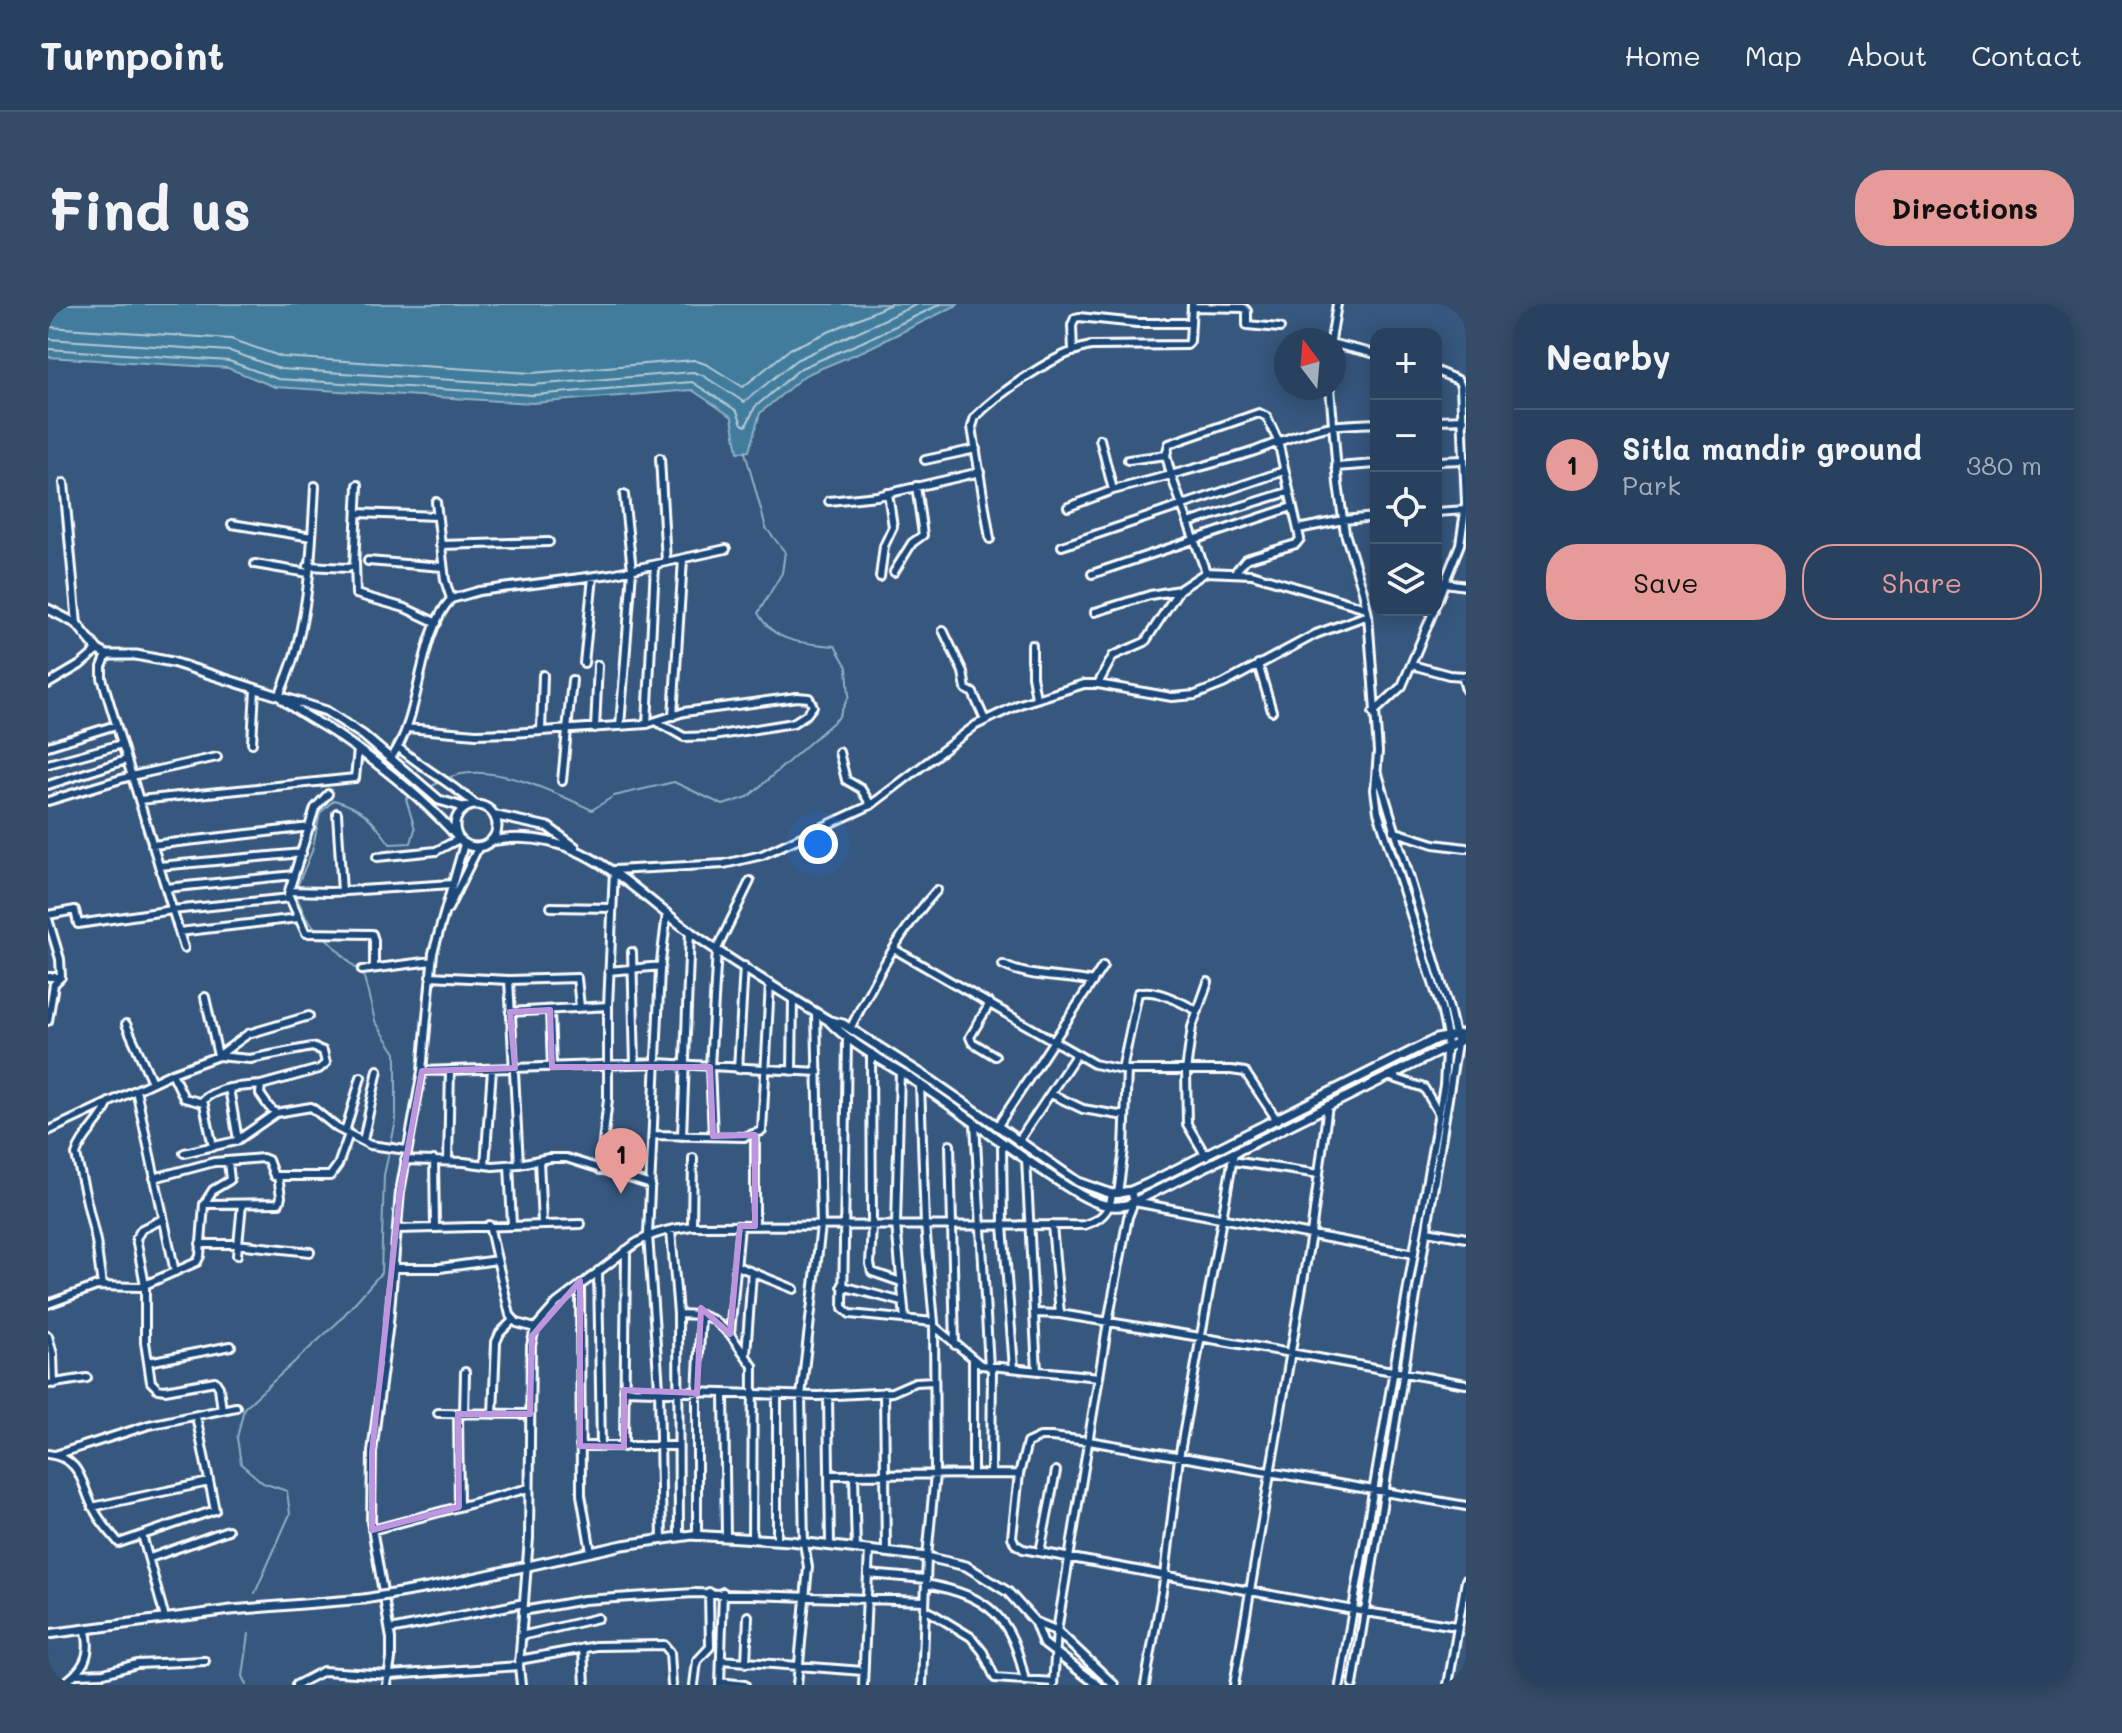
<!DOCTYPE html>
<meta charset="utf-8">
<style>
body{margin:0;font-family:Mali,sans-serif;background:#344c67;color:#f1f3f6}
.controls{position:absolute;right:24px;top:24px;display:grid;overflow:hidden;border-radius:16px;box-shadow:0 4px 20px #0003}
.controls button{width:72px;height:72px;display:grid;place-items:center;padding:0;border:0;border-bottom:2px solid #445a73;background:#28415e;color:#f1f3f6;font:40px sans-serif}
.compass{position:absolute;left:1226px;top:24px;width:72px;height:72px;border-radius:50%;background:#28415e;box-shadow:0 4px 20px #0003;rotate:344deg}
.you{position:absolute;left:770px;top:540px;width:28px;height:28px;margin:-20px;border:6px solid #fff;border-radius:50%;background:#1a73e8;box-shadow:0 0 0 12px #1a73e833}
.badge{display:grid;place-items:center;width:52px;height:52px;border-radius:50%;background:#e69b98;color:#111;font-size:26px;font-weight:700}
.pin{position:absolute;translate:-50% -66px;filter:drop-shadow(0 2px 4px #0008)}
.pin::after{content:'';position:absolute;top:42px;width:28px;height:24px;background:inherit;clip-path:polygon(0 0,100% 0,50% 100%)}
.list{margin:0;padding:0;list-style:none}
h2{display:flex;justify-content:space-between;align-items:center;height:104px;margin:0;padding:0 32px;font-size:34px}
h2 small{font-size:26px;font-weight:400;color:#a5afbc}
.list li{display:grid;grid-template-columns:52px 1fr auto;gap:24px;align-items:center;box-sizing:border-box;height:112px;padding:0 32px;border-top:2px solid #445a73}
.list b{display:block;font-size:30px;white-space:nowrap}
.list p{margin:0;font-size:26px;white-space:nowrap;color:#a5afbc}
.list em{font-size:26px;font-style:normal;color:#a5afbc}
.actions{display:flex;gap:16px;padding:24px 32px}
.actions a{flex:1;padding:18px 0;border:2px solid #e69b98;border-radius:32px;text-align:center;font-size:28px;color:#e69b98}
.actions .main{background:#e69b98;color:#111}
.icon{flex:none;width:44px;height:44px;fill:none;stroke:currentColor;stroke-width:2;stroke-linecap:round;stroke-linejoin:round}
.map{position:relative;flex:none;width:1418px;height:1381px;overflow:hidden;border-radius:32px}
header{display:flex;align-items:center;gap:48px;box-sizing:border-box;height:112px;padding:0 40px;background:#28415e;border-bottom:2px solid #445a73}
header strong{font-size:38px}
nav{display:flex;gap:44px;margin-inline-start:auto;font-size:28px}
.intro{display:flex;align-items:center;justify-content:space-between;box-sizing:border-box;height:192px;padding:0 48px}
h1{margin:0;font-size:56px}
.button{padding:20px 36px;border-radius:32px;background:#e69b98;color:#111;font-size:28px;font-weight:700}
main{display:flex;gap:48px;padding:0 48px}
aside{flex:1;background:#28415e;border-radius:32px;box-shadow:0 4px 20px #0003}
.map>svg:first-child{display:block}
</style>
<header>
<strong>Turnpoint</strong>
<nav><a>Home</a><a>Map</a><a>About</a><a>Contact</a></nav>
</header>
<div class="intro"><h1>Find us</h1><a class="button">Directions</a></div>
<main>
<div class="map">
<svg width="1418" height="1381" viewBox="0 0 1418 1381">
<rect width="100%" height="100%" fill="#36577e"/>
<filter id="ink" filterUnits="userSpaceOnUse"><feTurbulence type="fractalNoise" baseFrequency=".0125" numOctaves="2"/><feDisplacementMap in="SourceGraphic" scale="16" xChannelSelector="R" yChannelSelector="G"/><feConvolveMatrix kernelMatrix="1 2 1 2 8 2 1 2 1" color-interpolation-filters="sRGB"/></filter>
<g filter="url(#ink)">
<path fill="#437b9c" stroke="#8eb0c4" stroke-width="2" d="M 0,0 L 911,0 L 817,46 L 757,71 L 712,109 L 701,147 L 690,148 L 684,113 L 644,86 L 485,99 L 227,83 L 180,64 L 0,53 Z"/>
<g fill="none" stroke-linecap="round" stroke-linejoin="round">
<path stroke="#b4cad7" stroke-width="2" d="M 0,23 L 183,35 L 234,53 L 484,69 L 646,56 L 660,61 L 695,83 L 742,45 L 843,0
M 0,35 L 182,47 L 232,65 L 484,81 L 645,68 L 654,71 L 696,98 L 748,56 L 870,0
M 0,45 L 181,57 L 230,75 L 485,91 L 644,78 L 689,107 L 694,120 L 698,122 L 707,103 L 753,64 L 814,38 L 893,0"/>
<path stroke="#8eb0c4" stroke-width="2" d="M 398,475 C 439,455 506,488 544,506 L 566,492 L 626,478 L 675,501 L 700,493 L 790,414 L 801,392 L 799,363 L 787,342 C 755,339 727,340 710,309 L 734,269 L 737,248 L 718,224 L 697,148
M 380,484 L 392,478
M 248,585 L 264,547 L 272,509 L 286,496 C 315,504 325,516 342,540 L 363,539 L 367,525 L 358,495 L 364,492
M 248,591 L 258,614 L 269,626
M 207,1289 L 242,1210 L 239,1187 L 215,1179 L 193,1160 L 189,1134 L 196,1104 L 289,1019 L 333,969 L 336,871 L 348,817 L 348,749 L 327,717 L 316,673 L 277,633
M 199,1381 L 195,1372 L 201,1330"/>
<g stroke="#fff" stroke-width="12">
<path id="minor" d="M 1144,3 L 1196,4 L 1199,7 L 1199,21 L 1232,24
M 1283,36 L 1289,0
M 1286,40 L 1328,50
M 1025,48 L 1024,21 L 1027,14 L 1031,13 L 1089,19 L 1143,19
M 1388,67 L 1410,76 L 1413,82 L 1418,200
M 1282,84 L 1290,180 L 1297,229 L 1315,287 L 1320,311 L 1330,448 L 1327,486 L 1330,508 L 1393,704 L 1399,732 L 1396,781 L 1370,925 L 1292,1381
M 1388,116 L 1416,115
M 1052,135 L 1065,186
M 612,154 L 618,258
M 877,156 L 928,145
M 1080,156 L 1118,151
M 1388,157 L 1416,156
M 1288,163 L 1328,160
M 16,179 L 29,320
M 781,197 L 829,192 L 932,168
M 388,198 L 397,276 L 403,295
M 1020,203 L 1065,186 L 1123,171 L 1158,268 L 1204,270 L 1318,304
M 1388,208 L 1418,206
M 309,209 L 389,212
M 1140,219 L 1240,188
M 184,220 L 264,233
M 1250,225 L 1295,216 L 1328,213
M 942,235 L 924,123 L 927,113 C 952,88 1009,48 1043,42 L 1139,41 L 1142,37 L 1144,0
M 392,241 L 501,238
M 1014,242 L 1236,167
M 320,257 L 395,263
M 307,258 L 308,290 L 357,304 L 389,319
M 207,260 L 260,269
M 260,262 L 300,264 L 306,262 L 310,181
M 1188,267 L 1198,255 L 1248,240 L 1252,235 L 1230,137 L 1219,113 L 1211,109 L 1121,140 L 1118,151 L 1123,171 C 1151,163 1180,156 1207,147 C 1233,137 1257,127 1284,122 C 1299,120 1314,120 1328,119
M 846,268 L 864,239 L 875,231 L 868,182
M 1044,270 L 1244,203
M 832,273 L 836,242 L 845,223 L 840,189
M 1397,279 L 1418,282
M 1388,300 L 1412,240 L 1418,201
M 1047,308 L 1102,291 L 1131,286
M 895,326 L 915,368 L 918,385 L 925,389 L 937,416
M 984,341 L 984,372 L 988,394
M 59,351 L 54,363 L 54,374 L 136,644
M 536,359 L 545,273
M 1210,360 L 1224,407
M 1364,361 L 1401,371 L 1418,372
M 1414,372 L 1418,386
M 0,380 L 32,361 L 50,346
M 1050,380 L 1065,352 L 1097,338 L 1131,286 L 1158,268
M 231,393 C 237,377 244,362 248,345 C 262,293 264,236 267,182
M 1325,409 L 1354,382 L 1386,306
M 625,412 L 635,255
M 599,420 L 607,261
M 572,422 L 584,266 L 576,191
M 359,424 L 428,430 L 464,429 L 599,420 L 636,408 L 749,393 L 761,394 L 765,402 L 759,410 L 745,419 L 665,432 L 636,433 L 611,419
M 547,424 L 550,361
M 493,427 L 495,371
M 204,439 L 207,385
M 0,442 L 68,421
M 351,444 C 375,464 402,479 426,499
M 791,448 L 798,476 L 813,485 L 823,501
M 343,454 C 375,411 368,334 403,295 L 431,287 L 563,270 L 678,245
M 0,460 L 74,440
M 514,477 L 524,376
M 0,481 L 78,456
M 280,490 L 267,504 L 240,590 L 258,629 L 324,630 L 326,636 L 326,664
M 91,496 L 307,474 L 310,446
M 0,497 L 83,472 L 169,453
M 289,509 L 294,588
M 1345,527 L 1386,540 L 1418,544
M 104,541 L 262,523
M 329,553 L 388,547 L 411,535
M 111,562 L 254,549
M 118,584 L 246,571
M 241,587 L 282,588 L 404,580
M 503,603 L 564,604
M 400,605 L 430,544
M 0,611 L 27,606 L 30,620 L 124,606 L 242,594
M 0,615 L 12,655 L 13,673 L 6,680 L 0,717
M 131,628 L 251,614
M 846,645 L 1046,760 L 1074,766 L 1183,766 L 1197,768 L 1229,816
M 584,648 L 587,760
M 955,661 C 983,675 1015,671 1045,678
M 314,666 L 384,657
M 561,667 L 613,662
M 382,672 L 461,676 L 529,674 L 532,703
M 0,673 L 13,673
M 461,676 L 471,860
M 157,693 L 170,752 L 202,755 L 264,743 L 275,747 L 278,759 L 271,765 L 213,781 L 212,790 L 221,803 L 228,809 L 263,803 L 289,824 L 322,841 L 359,846
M 942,699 L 922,733 L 924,738 L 947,752
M 502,706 L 504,763
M 462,708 L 560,702
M 78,720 L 104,778
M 802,725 C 827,676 852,626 889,586
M 799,733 L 795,1004 L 802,1010 L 886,1018
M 823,749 L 824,921 L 822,960 L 824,968 L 853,978
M 690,765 L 696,662
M 1074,766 L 1090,689 C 1107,683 1134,699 1150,707
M 374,767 L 610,759 L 770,768
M 744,767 L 745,694
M 852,767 L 848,921 L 857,1015
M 124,769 L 136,794 L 155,799
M 1340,772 L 1376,784 L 1391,810
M 872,780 L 877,921 L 886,1018 L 887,1170 L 879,1253 L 874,1381
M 181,784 L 190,836
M 88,786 L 127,968
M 1003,790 L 1035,805 L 1077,812
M 927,820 L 941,1063
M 949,823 L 1055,662
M 0,827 L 124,769 L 170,752 L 200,730 L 261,712
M 297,828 L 313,773
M 606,831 L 696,833 L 714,827 L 722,679
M 707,831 L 707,922
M 634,832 L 642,627
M 665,832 L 662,763 L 669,645 L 702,577
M 315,837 L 330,766
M 970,838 L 1028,751
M 954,839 L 955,922 L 966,1064
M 902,841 L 907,1041
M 165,843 L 155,796 C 171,782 193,783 213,781
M 136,849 L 188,837 L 228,809
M 1158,852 L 1139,820 L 1138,767 L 1144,723 L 1160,678
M 978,855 L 989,1067
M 357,856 L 416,858 L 445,862 L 471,860 L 501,854 L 518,854 L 603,881
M 386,856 L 387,924
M 491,856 L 494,920
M 400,857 L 402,766
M 1184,857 L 1271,870
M 437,861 L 444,765
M 461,861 L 464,921
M 552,866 L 560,795 L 560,702 L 566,566 L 676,560 L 714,551 L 823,501 L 928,421 L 972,400 L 1036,380 L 1050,380 L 1124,393 L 1147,391 L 1175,380 L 1268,330 L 1320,311
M 106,874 L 166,858 L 215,854 L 220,856 L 226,872 L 282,872 L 290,861 L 301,830
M 1070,890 L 1076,845 L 1079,766
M 1086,898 L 1366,950
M 156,900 L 231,899 L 233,893 L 230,872
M 115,915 L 94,925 L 88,934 L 97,981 L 97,1038 L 103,1078 L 110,1085 L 117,1086 L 167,1077 L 171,1083 L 174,1106
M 441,921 L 462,1011 L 469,1019 L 487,1024
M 1004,921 L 1012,1010
M 644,922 L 645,854
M 349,925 L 533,920
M 623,926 L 630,1010 L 631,1233
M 1379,927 L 1418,934
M 152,940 L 188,940 L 262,948
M 189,951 L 194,900
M 689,962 L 746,985
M 346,964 L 392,964 L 449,956
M 550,967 L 553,1143
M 54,982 L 48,937 L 28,851 C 34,831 54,818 61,798
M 794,982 L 855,998
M 532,984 L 533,1191 L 543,1248
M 0,1000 L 49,982 L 92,983 L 149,958 L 152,952 L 156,900 L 165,886 L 182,876 L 180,858
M 987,1009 L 1012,1010 L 1152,1033 L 1418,1080
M 630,1010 L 653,1011 L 666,1016 L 682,1030 L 705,1062 L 704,1235
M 886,1022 L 933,1061 L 1051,1073
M 682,1030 L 692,922
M 0,1032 L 5,1050 L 6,1080
M 698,1050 L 704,970
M 100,1058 L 183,1042
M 0,1080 L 39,1074
M 576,1086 L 770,1092 L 844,1088 L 867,1078 L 886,1077
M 836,1088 L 838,1248
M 676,1090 L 678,1233
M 780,1091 L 782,1242
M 729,1092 L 729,1236
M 390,1109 L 482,1110
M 410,1109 L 411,1203
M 416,1110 L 417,1068
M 445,1110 L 448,1038 L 452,1029 L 465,1016
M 532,1142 L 629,1142
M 576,1143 L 578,946
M 0,1150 C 36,1154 33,1184 47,1207 C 53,1219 63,1229 71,1239 L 167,1206 L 148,1112
M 7,1151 L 101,1121 L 188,1103
M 925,1170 L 925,1056
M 943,1170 L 944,1063
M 781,1171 L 971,1170
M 806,1171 L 808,1245
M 44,1203 L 161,1178
M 324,1226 L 481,1184
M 94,1231 L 117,1314
M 649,1232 L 649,1089 L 653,1011
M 614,1236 L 611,1084 L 600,931 L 612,666 L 619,609
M 992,1248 L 1008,1167
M 102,1254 L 180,1226
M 820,1270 L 878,1275
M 878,1280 C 941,1292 964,1312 977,1377
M 877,1305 L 923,1333 L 935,1348 L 947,1374 L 1005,1378
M 475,1307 L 536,1296 L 646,1289 L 877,1297
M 1408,1322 L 1305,1306 L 975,1245 L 967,1240 L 964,1233 L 971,1170 L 979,1139 L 992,1133 L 1003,1133 L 1041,1137 L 1418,1202
M 342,1326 L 476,1299
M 473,1332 L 550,1314
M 535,1344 L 537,1381
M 471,1356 L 548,1342 L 616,1341 L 622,1348 L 624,1381
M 673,1356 L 815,1367
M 698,1359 L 700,1312
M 30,1370 L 56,1369 L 89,1360 L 157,1357
M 672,1378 L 697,1381
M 13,1381 C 35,1367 44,1352 38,1327
M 248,1381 L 275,1367 L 342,1371 L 471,1362
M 339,1381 L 343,1355 L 343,1335 L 323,1218 L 324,1148 L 341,1019 L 352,888 L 374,767 L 385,649 L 416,540
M 473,1381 L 471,1362 L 481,1234 L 483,1042 L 487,1024 L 509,999 L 588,939 C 606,928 624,925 644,922 L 1036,921 C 1053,916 1062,907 1064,890
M 646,1381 L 649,1357 L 662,1343 L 661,1288
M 672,1381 L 675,1288
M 749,1381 L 760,1263 L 756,1239 L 753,1092 L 773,922 L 768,709
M 815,1381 L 821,1246
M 1005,1381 L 1009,1327 L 1060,1018 L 1080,913 L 1086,898 L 1083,887
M 1097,1381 L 1117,1271 L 1131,1154 L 1186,848
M 1186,1381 L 1263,930 L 1280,801
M 1305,1381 L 1409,739 L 1400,700 L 1330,470
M 1400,1381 L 1418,1276"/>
</g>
<g stroke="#fff" stroke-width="13">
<path id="tertiary" d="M 0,305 L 29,320 L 50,346 L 59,351 L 88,351 L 124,358 L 278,407 L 315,431 L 391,496 L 415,503
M 235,396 C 251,409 270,418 288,430 C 332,460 376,494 411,535
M407 522a21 21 0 1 1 42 0a21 21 0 1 1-42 0Z
M 449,512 L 500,523 L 527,543
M 443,537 C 528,520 579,581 641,627 C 685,659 734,688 780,716 C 805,743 841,759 871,780 C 912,807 951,837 992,865 C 1009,876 1026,889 1045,897 C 1059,903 1072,905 1086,898 L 1418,734
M 782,717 L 795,720 L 886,778 L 1030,878 L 1064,890 L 1083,887 L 1099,880 L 1388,735 L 1418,729
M 380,1284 L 575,1241 L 644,1231 L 742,1237 L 879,1253 L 918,1262 L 960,1288 L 987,1318 L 995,1339 L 1050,1381
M 987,1318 L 1009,1327 L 1066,1381
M 0,1330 L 183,1306 L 316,1295"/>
</g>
<use href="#minor" stroke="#1f4a7a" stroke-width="6"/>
<use href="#tertiary" stroke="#1f4a7a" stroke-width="7"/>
<g stroke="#fff" stroke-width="13" stroke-linecap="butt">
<path id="tertiary-bridge" d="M 316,1295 L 380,1284"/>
</g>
<use href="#tertiary-bridge" stroke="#1f4a7a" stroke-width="7"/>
</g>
</g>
<path fill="none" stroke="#bd96df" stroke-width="6" stroke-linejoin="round" d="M 502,706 L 504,763 L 662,763 L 665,832 L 707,831 L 707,922 L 692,922 L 682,1030 L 653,1004 L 649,1089 L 576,1086 L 576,1143 L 532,1142 L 532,977 L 484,1032 L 482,1110 L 410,1110 L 411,1203 L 324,1226 L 324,1148 L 352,888 L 374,767 L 467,764 L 462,708 Z"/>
</svg>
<div class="controls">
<button>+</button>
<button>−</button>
<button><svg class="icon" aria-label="locate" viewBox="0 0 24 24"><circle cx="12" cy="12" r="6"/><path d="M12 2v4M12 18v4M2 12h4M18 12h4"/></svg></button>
<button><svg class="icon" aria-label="layers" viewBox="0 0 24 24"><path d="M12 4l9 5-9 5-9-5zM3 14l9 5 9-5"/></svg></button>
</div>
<svg class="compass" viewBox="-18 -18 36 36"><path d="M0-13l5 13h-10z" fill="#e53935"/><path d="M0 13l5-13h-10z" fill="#a5afbc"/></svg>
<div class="you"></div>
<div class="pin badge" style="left:573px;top:890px">1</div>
</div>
<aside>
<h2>Nearby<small></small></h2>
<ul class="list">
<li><span class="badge">1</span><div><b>Sitla mandir ground</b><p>Park</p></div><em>380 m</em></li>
</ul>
<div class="actions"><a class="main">Save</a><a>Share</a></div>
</aside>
</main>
